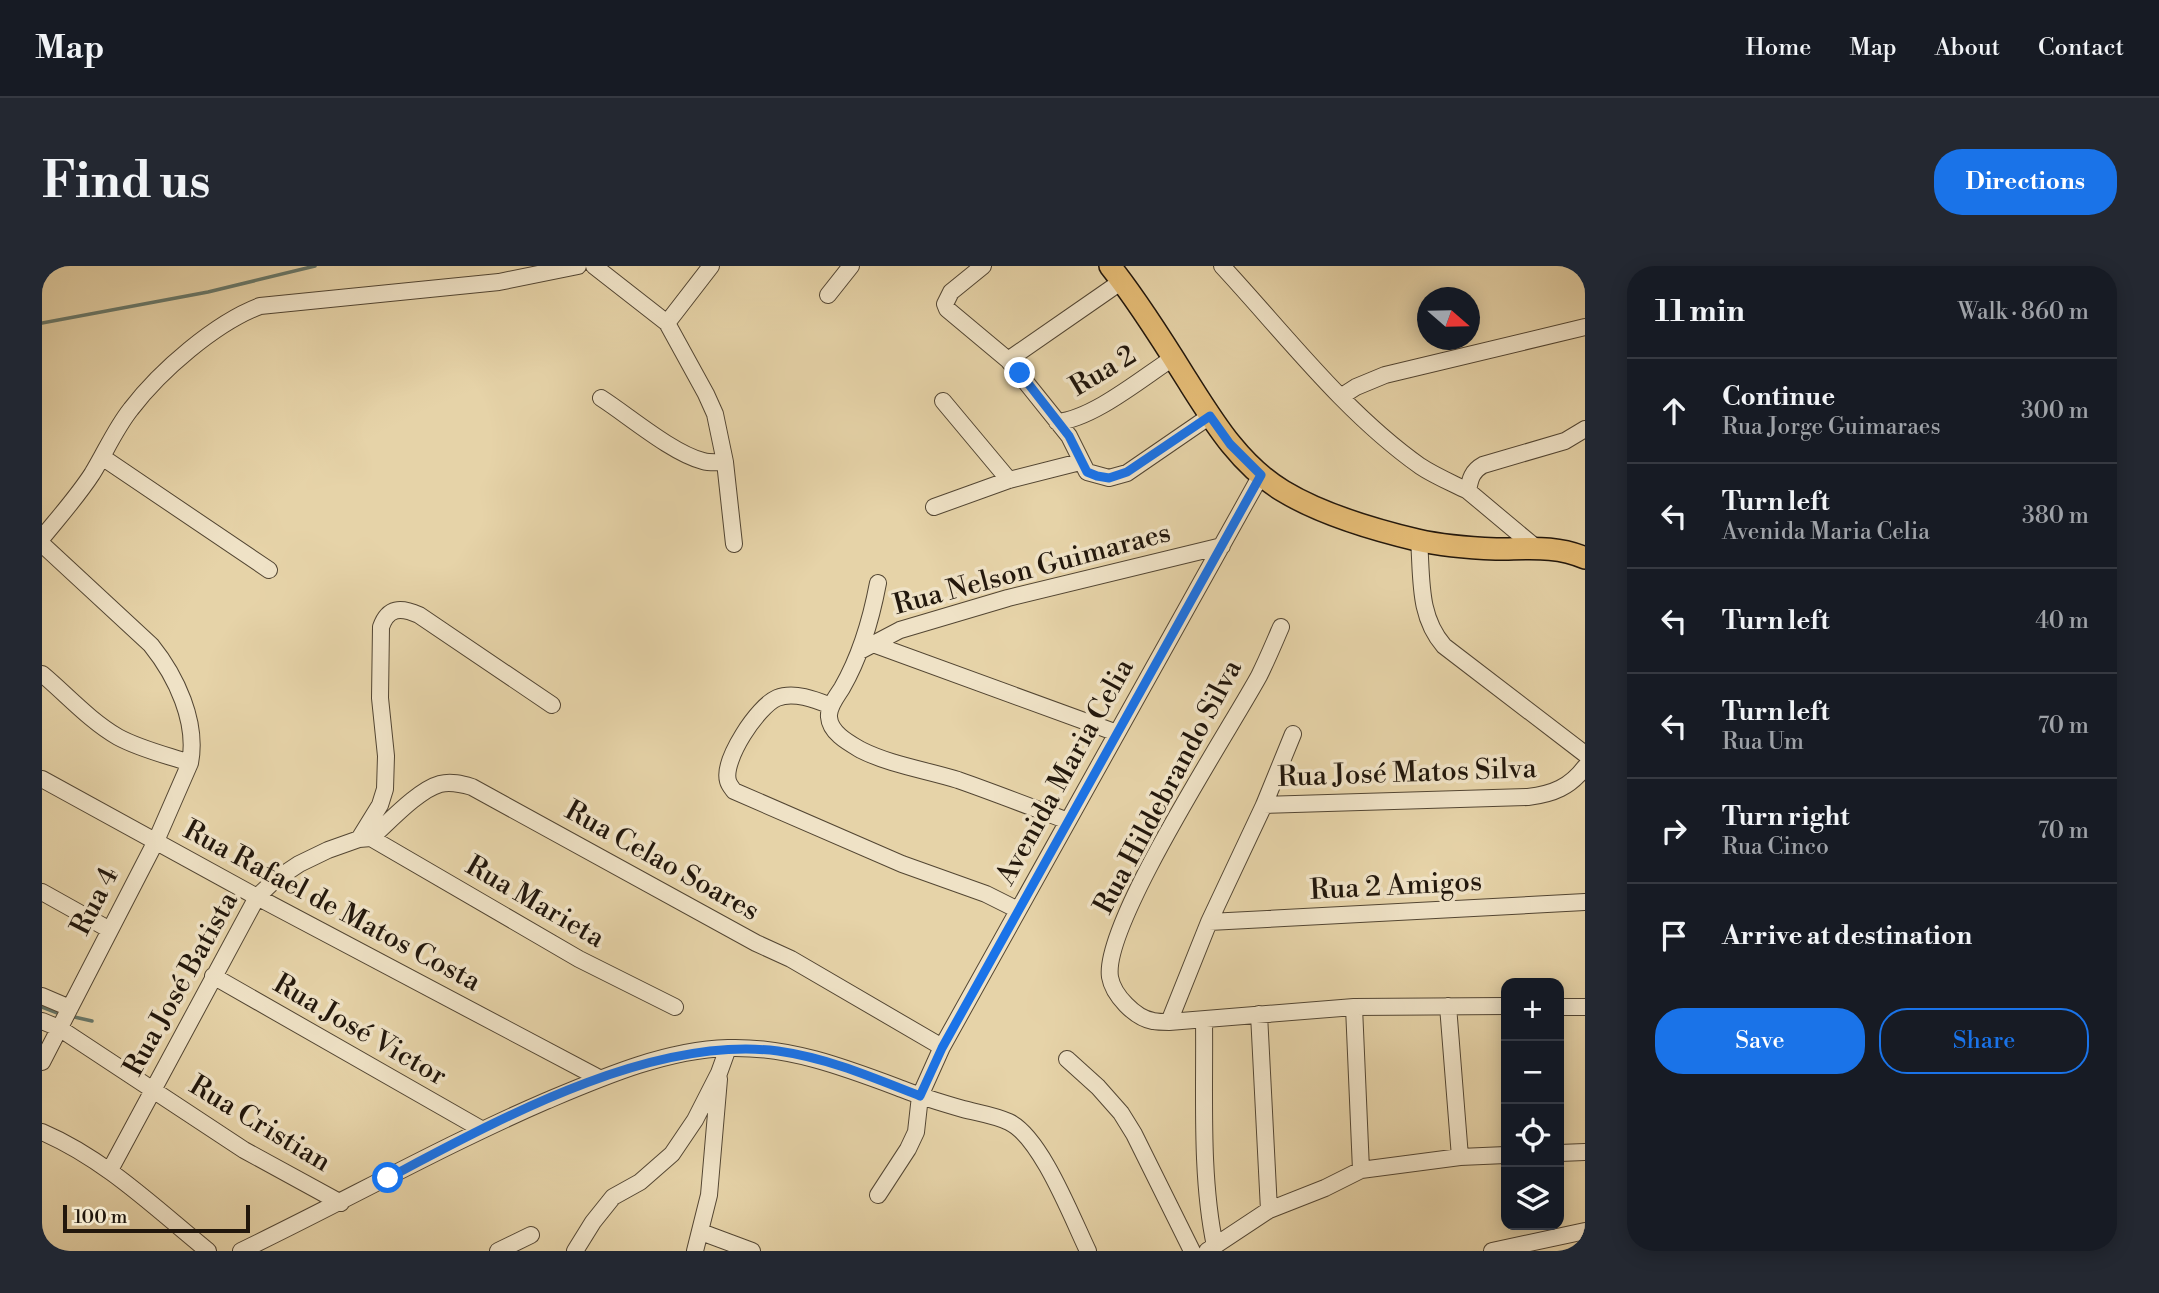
<!DOCTYPE html>
<meta charset="utf-8">
<style>
body{margin:0;font-family:"Libre Bodoni",serif;background:#242831;color:#f1f3f6}
.controls{position:absolute;right:21px;bottom:21px;display:grid;overflow:hidden;border-radius:14px;box-shadow:0 4px 18px #0003}
.controls button{width:63px;height:63px;display:grid;place-items:center;padding:0;border:0;border-bottom:2px solid #363941;background:#171b24;color:#f1f3f6;font:35px sans-serif}
.compass{position:absolute;left:1375px;top:21px;width:63px;height:63px;border-radius:50%;background:#171b24;box-shadow:0 4px 18px #0003;rotate:110deg}
.scale{position:absolute;left:21px;bottom:18px;width:187px;box-sizing:border-box;padding-left:7px;border:4px solid #22170c;border-top:0;font-size:19px;line-height:24px;white-space:nowrap;color:#22170c;-webkit-text-stroke:5px #efe2c6;paint-order:stroke}
.stop{position:absolute;width:21px;height:21px;margin:-16px;border:5px solid #1a73e8;border-radius:50%;background:#fff}
.stop.end{background:#1a73e8;border-color:#fff;box-shadow:0 2px 7px #0008}
.list{margin:0;padding:0;list-style:none}
h2{display:flex;justify-content:space-between;align-items:center;height:91px;margin:0;padding:0 28px;font-size:30px}
h2 small{font-size:23px;font-weight:400;color:#9ea1a6}
.list li{display:grid;grid-template-columns:46px 1fr auto;gap:21px;align-items:center;box-sizing:border-box;height:105px;padding:0 28px;border-top:2px solid #363941}
.list b{display:block;font-size:26px;white-space:nowrap}
.list p{margin:0;font-size:23px;white-space:nowrap;color:#9ea1a6}
.list em{font-size:23px;font-style:normal;color:#9ea1a6}
.actions{display:flex;gap:14px;padding:21px 28px}
.actions a{flex:1;padding:16px 0;border:2px solid #1a73e8;border-radius:28px;text-align:center;font-size:24px;color:#1a73e8}
.actions .main{background:#1a73e8;color:#fff}
.icon{flex:none;width:38px;height:38px;fill:none;stroke:currentColor;stroke-width:2;stroke-linecap:round;stroke-linejoin:round}
.map{position:relative;flex:none;width:1543px;height:985px;overflow:hidden;border-radius:28px}
header{display:flex;align-items:center;gap:42px;box-sizing:border-box;height:98px;padding:0 35px;background:#171b24;border-bottom:2px solid #363941}
header strong{font-size:33px}
nav{display:flex;gap:38px;margin-inline-start:auto;font-size:24px}
.intro{display:flex;align-items:center;justify-content:space-between;box-sizing:border-box;height:168px;padding:0 42px}
h1{margin:0;font-size:49px}
.button{padding:18px 32px;border-radius:28px;background:#1a73e8;color:#fff;font-size:24px;font-weight:700}
main{display:flex;gap:42px;padding:0 42px}
aside{flex:1;background:#171b24;border-radius:28px;box-shadow:0 4px 18px #0003}
.map>svg:first-child{display:block}
</style>
<header>
<strong>Map</strong>
<nav><a>Home</a><a>Map</a><a>About</a><a>Contact</a></nav>
</header>
<div class="intro"><h1>Find us</h1><a class="button">Directions</a></div>
<main>
<div class="map">
<svg width="1543" height="985" viewBox="0 0 1543 985">
<rect width="100%" height="100%" fill="#e6d3a8"/>
<filter id="stains"><feTurbulence type="fractalNoise" baseFrequency=".00286" numOctaves="4"/><feColorMatrix values="0 0 0 0 .2 0 0 0 0 .09 0 0 0 0 .02 0 0 0 .5 -.17"/></filter>
<radialGradient id="worn" r=".72"><stop offset=".6" stop-color="#630" stop-opacity="0"/><stop offset="1" stop-color="#630" stop-opacity=".3"/></radialGradient>
<g fill="none" stroke-linecap="round" stroke-linejoin="round">
<path stroke="#68786a" stroke-width="3.5" d="M 0,57 L 166,26 L 273,0
M 0,741 L 20,749
M 28,750 L 50,755"/>
<g stroke="#534633" stroke-width="18">
<path id="minor" d="M 552,0 L 625,57 L 664,128 L 673,148 L 683,196 L 692,278
M 941,0 L 909,26 L 903,38 L 905,43 L 966,94 L 1027,170 L 1045,206 L 1067,212 L 1085,207 L 1168,150
M 1180,0 C 1243,68 1302,146 1378,200 C 1393,210 1410,217 1426,225
M 786,29 L 809,0
M 625,57 L 669,0
M 966,94 L 1080,15
M 1300,130 L 1314,121 L 1343,109 L 1543,61
M 559,132 C 587,150 630,187 661,195 C 668,197 675,196 683,196
M 901,135 L 967,214
M 1015,156 C 1051,153 1100,112 1131,92
M 60,191 L 227,304
M 892,241 L 967,214 L 1038,196
M 0,272 C 17,251 35,231 50,208 C 63,187 73,163 89,143 C 118,105 173,57 218,40 L 457,16 L 536,0
M 1377,274 C 1380,313 1376,350 1402,380 L 1543,488
M 0,278 L 109,379 C 134,410 156,456 148,497 L 114,575 L 0,796
M 1493,281 L 1426,225 C 1428,213 1430,205 1441,199 L 1523,175 L 1543,163
M 836,317 C 829,354 819,389 800,422 C 795,430 786,441 787,451 C 788,467 807,477 819,484 C 849,499 884,504 916,514 C 953,527 989,541 1026,555
M 1239,361 C 1232,377 1225,394 1217,410 C 1187,465 1060,659 1068,711 C 1071,729 1093,752 1111,755 C 1116,756 1122,756 1127,756 L 1312,741 L 1464,740
M 831,378 L 1075,467
M 818,385 L 858,364 L 966,332 L 1180,280
M 0,408 C 24,428 48,455 76,471 C 98,483 124,489 148,497
M 789,440 C 774,434 752,425 735,432 C 716,440 680,494 686,515 C 687,519 690,522 692,525 L 860,598 L 944,628 L 976,644
M 0,513 L 215,631 L 557,812
M 1222,539 L 1486,531 C 1511,528 1528,521 1543,501
M 329,572 L 537,693 L 633,741
M 317,573 L 329,572 C 346,557 376,524 398,518 C 409,515 420,518 430,521 L 714,677 L 749,693 L 900,781
M 0,626 L 68,664
M 1167,656 L 1543,636
M 171,710 L 439,863
M 0,730 L 28,742
M 1406,740 L 1418,891
M 1312,741 L 1319,904
M 1517,741 L 1543,741
M 1217,748 L 1227,944
M 1162,754 C 1163,826 1158,909 1173,980
M 0,755 L 17,762 L 202,884 L 299,937
M 1127,756 L 1167,656 L 1222,539 L 1251,468
M 1025,793 L 1056,821 L 1079,847 L 1092,868 L 1150,985
M 0,866 C 63,893 113,942 166,985
M 1517,887 L 1543,886
M 68,904 L 215,631 L 233,614 L 257,598 L 286,584 L 317,573 L 338,539 L 343,523 L 344,490 L 338,432 L 339,361 C 346,341 359,341 377,349 L 510,439
M 836,929 L 866,883 L 874,866 L 878,830 L 900,781 L 1219,209
M 659,966 L 710,985
M 0,983 L 3,985
M 199,985 C 301,936 400,880 504,835 C 561,811 623,784 686,782 C 747,780 804,802 860,823 C 880,831 900,837 921,843 C 936,847 952,849 967,856 C 999,871 1030,952 1046,985
M 456,985 L 489,969
M 533,985 L 551,956 L 571,931 L 598,916 L 630,888 L 653,854 L 677,807 L 686,782
M 653,985 L 667,929 L 677,813
M 1165,985 L 1227,944 L 1283,922 L 1319,904 L 1418,891 L 1464,889
M 1450,985 L 1543,965"/>
</g>
<g stroke="#22170c" stroke-width="24">
<path id="major" d="M 1068,0 C 1095,34 1119,72 1142,109 C 1170,153 1196,198 1241,225 C 1279,248 1333,264 1375,274 C 1401,280 1428,282 1454,283 C 1485,283 1514,279 1543,292"/>
</g>
<use href="#minor" stroke="#efe2c6" stroke-width="16"/>
<use href="#major" stroke="#e3ba74" stroke-width="21"/>
</g>
<g fill="none" stroke-linecap="round" stroke-linejoin="round">
<path stroke="#1a73e8" stroke-width="9" d="M 346,912 C 456,854 608,769 736,785 C 786,792 832,812 878,830 L 900,782 L 1219,209 L 1188,178 L 1168,150 L 1085,206 L 1067,212 L 1055,210 L 1045,206 L 1027,170 L 978,107"/>
</g>
<g text-anchor="middle" dominant-baseline="central" stroke-width="7" stroke-linejoin="round" paint-order="stroke">
<g font-size="28" fill="#22170c" stroke="#efe2c6">
<text transform="translate(1061 105) rotate(-31)">Rua 2</text>
<text transform="translate(990 303) rotate(-15)">Rua Nelson Guimaraes</text>
<text transform="translate(1023 506) rotate(-61)">Avenida Maria Celia</text>
<text transform="translate(1365 507) rotate(-2)">Rua José Matos Silva</text>
<text transform="translate(1126 521) rotate(-62)">Rua Hildebrando Silva</text>
<text transform="translate(620 595) rotate(29)">Rua Celao Soares</text>
<text transform="translate(1354 620) rotate(-3)">Rua 2 Amigos</text>
<text transform="translate(53 635) rotate(-63)">Rua 4</text>
<text transform="translate(493 636) rotate(30)">Rua Marieta</text>
<text transform="translate(290 640) rotate(28)">Rua Rafael de Matos Costa</text>
<text transform="translate(139 718) rotate(-61)">Rua José Batista</text>
<text transform="translate(318 764) rotate(30)">Rua José Victor</text>
<text transform="translate(218 858) rotate(31)">Rua Cristian</text>
</g>
</g>
<rect width="100%" height="100%" filter="url(#stains)"/>
<rect width="100%" height="100%" fill="url(#worn)"/>
</svg>
<div class="controls">
<button>+</button>
<button>−</button>
<button><svg class="icon" aria-label="locate" viewBox="0 0 24 24"><circle cx="12" cy="12" r="6"/><path d="M12 2v4M12 18v4M2 12h4M18 12h4"/></svg></button>
<button><svg class="icon" aria-label="layers" viewBox="0 0 24 24"><path d="M12 4l9 5-9 5-9-5zM3 14l9 5 9-5"/></svg></button>
</div>
<svg class="compass" viewBox="-18 -18 36 36"><path d="M0-13l5 13h-10z" fill="#e53935"/><path d="M0 13l5-13h-10z" fill="#9ea1a6"/></svg>
<div class="scale">100 m</div>
<div class="stop" style="left:346px;top:912px"></div>
<div class="stop end" style="left:978px;top:107px"></div>
</div>
<aside>
<h2>11 min<small>Walk · 860 m</small></h2>
<ul class="list">
<li><svg class="icon" aria-label="ahead" viewBox="0 0 24 24"><path d="M12 20V5M6 11l6-6 6 6"/></svg><div><b>Continue</b><p>Rua Jorge Guimaraes</p></div><em>300 m</em></li>
<li><svg class="icon" aria-label="left" viewBox="0 0 24 24"><path d="M17 20v-9H6M10 6l-5 5 5 5"/></svg><div><b>Turn left</b><p>Avenida Maria Celia</p></div><em>380 m</em></li>
<li><svg class="icon" aria-label="left" viewBox="0 0 24 24"><path d="M17 20v-9H6M10 6l-5 5 5 5"/></svg><div><b>Turn left</b></div><em>40 m</em></li>
<li><svg class="icon" aria-label="left" viewBox="0 0 24 24"><path d="M17 20v-9H6M10 6l-5 5 5 5"/></svg><div><b>Turn left</b><p>Rua Um</p></div><em>70 m</em></li>
<li><svg class="icon" aria-label="right" viewBox="0 0 24 24"><path d="M7 20v-9h11M14 6l5 5-5 5"/></svg><div><b>Turn right</b><p>Rua Cinco</p></div><em>70 m</em></li>
<li><svg class="icon" aria-label="arrive" viewBox="0 0 24 24"><path d="M6 21V4h12l-3 4 3 4H6"/></svg><div><b>Arrive at destination</b></div></li>
</ul>
<div class="actions"><a class="main">Save</a><a>Share</a></div>
</aside>
</main>
